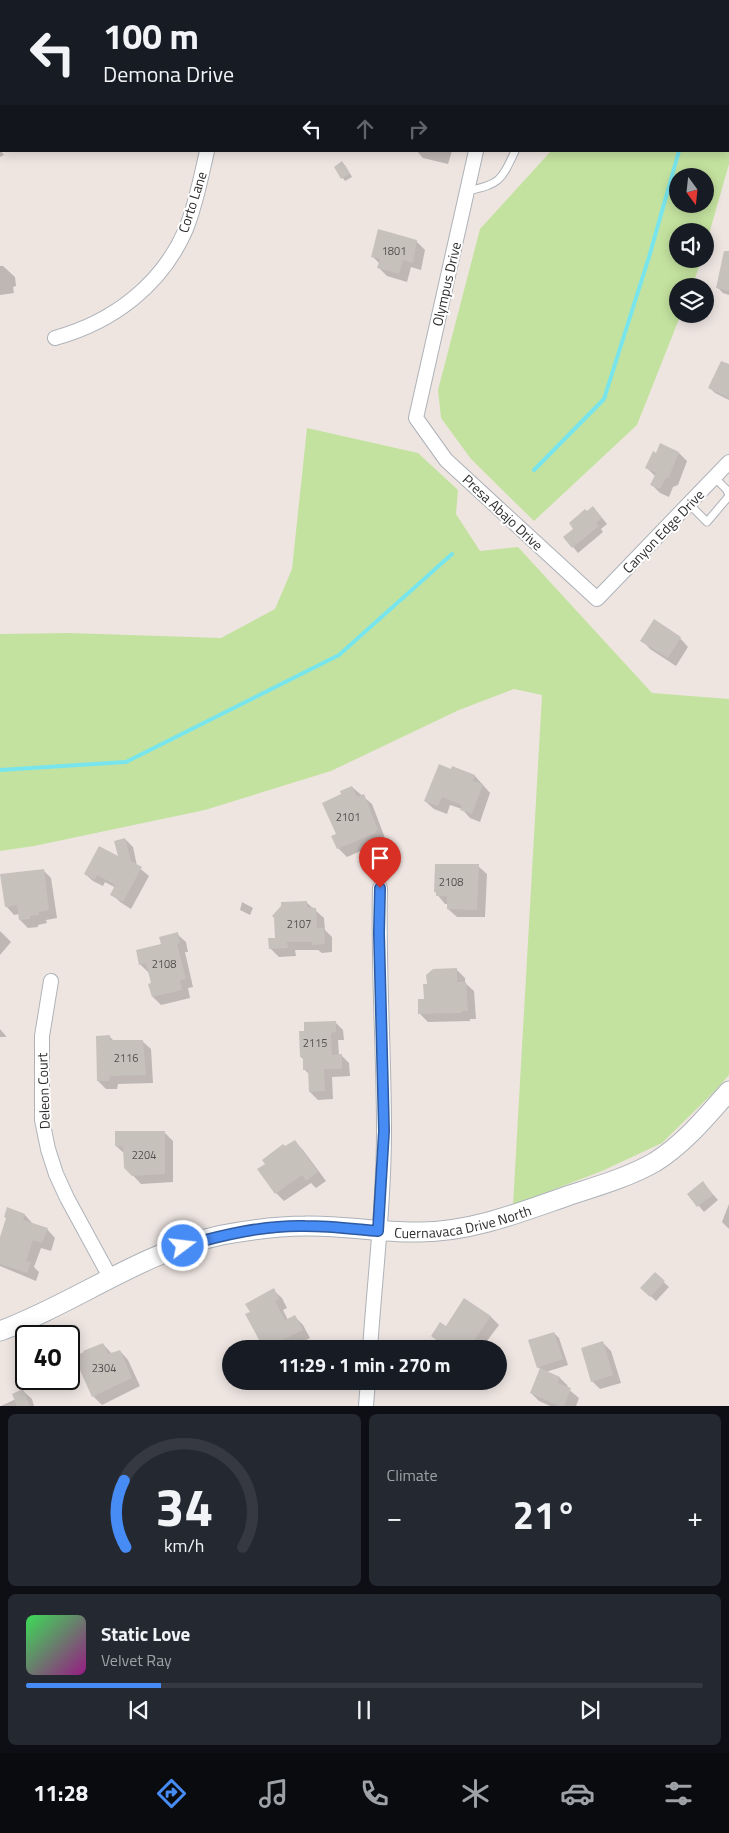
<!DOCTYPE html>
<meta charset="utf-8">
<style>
body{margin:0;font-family:"Titillium Web",sans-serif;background:#242831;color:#f1f3f6;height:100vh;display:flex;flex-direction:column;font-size:19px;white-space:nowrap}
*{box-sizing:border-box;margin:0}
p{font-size:16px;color:#9ea1a6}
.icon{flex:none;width:28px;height:28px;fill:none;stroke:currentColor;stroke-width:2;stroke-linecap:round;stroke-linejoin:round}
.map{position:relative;height:1406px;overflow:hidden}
.side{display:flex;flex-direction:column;gap:8px;padding:8px;background:#0d0f14;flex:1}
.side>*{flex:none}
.hud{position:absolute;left:0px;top:0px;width:730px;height:152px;box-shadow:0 2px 12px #0003;background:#171b24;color:#f1f3f6;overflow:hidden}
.needle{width:32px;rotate:165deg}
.buttons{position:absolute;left:669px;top:168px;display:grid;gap:10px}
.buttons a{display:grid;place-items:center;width:45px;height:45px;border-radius:50%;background:#171b24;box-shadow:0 2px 12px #0003;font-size:25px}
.speed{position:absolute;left:15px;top:1325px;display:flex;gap:10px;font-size:25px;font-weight:700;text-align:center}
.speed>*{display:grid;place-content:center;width:65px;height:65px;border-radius:50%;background:#171b24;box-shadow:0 2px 12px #0003;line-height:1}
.speed .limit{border:2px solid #111;border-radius:8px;background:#fff;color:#111}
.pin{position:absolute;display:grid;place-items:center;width:42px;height:42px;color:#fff;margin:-51px -21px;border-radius:50% 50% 50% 0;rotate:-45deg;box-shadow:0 0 5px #0007}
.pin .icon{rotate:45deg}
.me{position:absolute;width:55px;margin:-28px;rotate:75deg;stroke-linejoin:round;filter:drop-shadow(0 0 4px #0008)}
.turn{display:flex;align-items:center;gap:18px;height:105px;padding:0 20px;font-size:22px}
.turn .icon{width:65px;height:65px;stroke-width:2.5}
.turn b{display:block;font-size:35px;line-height:42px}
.lanes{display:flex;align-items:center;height:48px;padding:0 20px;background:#0003;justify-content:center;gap:25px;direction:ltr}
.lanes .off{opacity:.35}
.big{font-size:38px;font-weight:700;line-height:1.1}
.side .card{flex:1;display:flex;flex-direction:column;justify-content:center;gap:8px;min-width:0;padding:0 18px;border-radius:8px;background:#242831}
.side .dial{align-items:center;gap:0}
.dial svg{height:130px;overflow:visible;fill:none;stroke:#363941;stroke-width:7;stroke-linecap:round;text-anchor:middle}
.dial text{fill:#f1f3f6;stroke:none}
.song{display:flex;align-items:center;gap:15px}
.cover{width:60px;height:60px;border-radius:8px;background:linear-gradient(135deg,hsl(130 70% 55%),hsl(310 70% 35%))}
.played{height:5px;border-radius:2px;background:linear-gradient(90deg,#478bf5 20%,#363941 20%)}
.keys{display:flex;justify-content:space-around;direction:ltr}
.heat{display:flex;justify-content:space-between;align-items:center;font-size:28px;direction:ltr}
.side .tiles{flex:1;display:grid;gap:8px;grid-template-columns:1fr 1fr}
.card:last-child{grid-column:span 2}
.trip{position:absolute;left:222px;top:1340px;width:285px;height:50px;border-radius:25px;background:#171b24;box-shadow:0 2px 12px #0003;font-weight:700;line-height:50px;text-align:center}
.dock{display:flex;height:80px;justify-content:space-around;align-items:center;background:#090b0e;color:#9ea1a6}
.dock .icon{width:35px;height:35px}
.dock .active{color:#478bf5}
.dock b{font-size:22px;color:#f1f3f6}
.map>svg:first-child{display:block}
.green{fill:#c4e29f;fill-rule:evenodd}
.shadow{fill:#0003}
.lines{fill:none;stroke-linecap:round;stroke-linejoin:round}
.stream{stroke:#78e5ec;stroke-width:4}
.building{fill:#c7c1bc}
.lane-casing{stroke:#adb2b9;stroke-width:9}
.street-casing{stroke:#adb2b9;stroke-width:16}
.secondary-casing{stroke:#adb2b9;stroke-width:21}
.lane{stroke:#fff;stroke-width:7}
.street{stroke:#fff;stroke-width:14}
.secondary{stroke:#fff;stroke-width:19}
.route-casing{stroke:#2e5a9f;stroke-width:12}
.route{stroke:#478bf5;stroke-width:9}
.labels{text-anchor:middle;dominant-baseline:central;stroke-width:4;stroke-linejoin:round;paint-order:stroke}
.number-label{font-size:11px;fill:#545251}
.street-label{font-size:14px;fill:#2d2d2d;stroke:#fff}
</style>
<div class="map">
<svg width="729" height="1406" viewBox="0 0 729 1406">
<rect width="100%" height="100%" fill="#eee5e1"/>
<g class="green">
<path d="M633,0H729V164L705,248V231H678V259H702L692,286H678V314H681L637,425L534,521L471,459L441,418L438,390L480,229L551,151H729V1H632ZM678,176H705V204H678Z"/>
<polygon points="307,428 418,453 458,490 456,514 480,551 518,547 652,693 729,699 729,1075 715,1091 662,1143 602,1171 513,1205 542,695 514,689 459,710 331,771 205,810 34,846 0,851 0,634 69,633 221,638 275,609 292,569"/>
</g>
<g class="shadow">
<polygon points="182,0 219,0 182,1"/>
<polygon points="0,145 1,151 4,155 0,157"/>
<polygon points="417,151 452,151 448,164 423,158"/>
<polygon points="345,165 352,177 345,181 335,167"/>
<polygon points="379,231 417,242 425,250 421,270 411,267 407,282 387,276 379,268 380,264 372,256"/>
<polygon points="729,263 729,295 723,293 718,288"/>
<polygon points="0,266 3,266 15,277 16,286 13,287 14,293 0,295"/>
<polygon points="729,366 729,400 715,393 710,388"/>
<polygon points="679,453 687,461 678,485 673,487 669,497 660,493 652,485 656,477 647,468"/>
<polygon points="598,513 607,524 601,529 603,532 578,553 565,537"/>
<polygon points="680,638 688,647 676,666 650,649 642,640"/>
<polygon points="475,776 490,793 480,822 470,818 462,809 450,805 447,814 434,809 425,801"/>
<polygon points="352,787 372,804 385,838 383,839 384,841 347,857 338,848 338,835 343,795"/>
<polygon points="125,839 133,847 137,866 149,876 131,909 120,902 112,894 116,888 105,882 103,886 93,881 85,874 120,858"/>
<polygon points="478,866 487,874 485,917 457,917 448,909 448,904 445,904 435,892"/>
<polygon points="43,870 51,878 57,918 46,920 47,923 38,925 38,927 28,928 20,920 19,914 14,915 6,906"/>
<polygon points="242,902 253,908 250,915 240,910"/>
<polygon points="306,902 324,918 325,930 332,937 332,952 322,953 318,950 295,950 296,956 279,957 270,948"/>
<polygon points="0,931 11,942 0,955"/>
<polygon points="177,934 186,942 188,952 185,952 193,987 188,988 190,998 161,1005 153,997 152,984 149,973 140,964"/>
<polygon points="456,969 465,978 465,983 474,991 476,1019 470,1019 470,1021 428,1022 420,1014 425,1000"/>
<polygon points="335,1022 343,1030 344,1040 338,1040 339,1055 341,1055 349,1063 350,1076 332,1077 333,1099 318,1100 310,1092 309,1074 305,1070 304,1060 301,1057 305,1032"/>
<polygon points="0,1029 6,1036 6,1037 0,1037"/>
<polygon points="110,1037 115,1042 142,1041 151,1049 153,1083 118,1084 117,1089 106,1089 98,1081"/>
<polygon points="164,1132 173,1141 173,1182 141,1184 126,1168 125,1154 116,1146"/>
<polygon points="294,1141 303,1150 326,1181 316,1188 311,1183 284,1201 276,1193 285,1148"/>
<polygon points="703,1183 718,1200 704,1212 689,1194"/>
<polygon points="729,1204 729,1229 722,1222"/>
<polygon points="25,1215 33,1224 47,1229 55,1238 51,1251 41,1248 34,1267 39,1272 36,1281 0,1266 0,1240 7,1219"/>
<polygon points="655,1274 669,1287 656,1301 642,1288"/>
<polygon points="273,1290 282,1298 287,1308 283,1310 288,1320 295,1317 303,1325 310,1338 290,1349 262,1348 264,1347"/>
<polygon points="464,1300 491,1317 499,1325 481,1349 447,1349 432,1336 446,1328"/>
<polygon points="554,1333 559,1338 568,1365 546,1372 560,1378 568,1386 567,1388 579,1398 576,1406 550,1406 539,1401 531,1393 541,1370 538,1367"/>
<polygon points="602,1342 611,1351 621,1383 600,1389 592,1381"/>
<polygon points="103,1344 112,1354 120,1351 128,1360 140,1386 102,1405 93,1396"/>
<polygon points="23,1391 32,1399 34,1406 1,1406 16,1399"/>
</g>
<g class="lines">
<g class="stream">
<polyline points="722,1 722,0"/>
<polyline points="534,470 604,399 649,257 679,151"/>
<polyline points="0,770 126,762 339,655 452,554"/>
</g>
</g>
<g class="building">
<polygon points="342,161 350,174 341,179 334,167"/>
<polygon points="378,229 417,240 413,263 403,260 399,274 377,268 380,259 371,257"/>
<polygon points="724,251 729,251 729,291 716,288"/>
<polygon points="721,361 729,364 729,398 708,388"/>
<polygon points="660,443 679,452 669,477 665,479 660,489 650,485 656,473 645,468 653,451 656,453"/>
<polygon points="593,506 602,518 596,523 599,526 572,548 563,537 573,529 569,523 585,509 587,511"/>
<polygon points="654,619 681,637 668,658 640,641"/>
<polygon points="439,764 451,769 452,766 475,775 473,781 483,784 472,814 460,810 462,805 442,797 438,806 424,801"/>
<polygon points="352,786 357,797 364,794 378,830 375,831 376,833 337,849 331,836 336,834 322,803 341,794 340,791"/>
<polygon points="125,838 131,861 142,867 123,902 110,895 115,885 97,875 95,880 84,874 99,846 118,856 114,841"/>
<polygon points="435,864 479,864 477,910 447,909 447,896 436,896 436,892 434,892"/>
<polygon points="44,869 49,910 39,912 39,915 30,916 30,919 19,920 17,905 5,907 0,874"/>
<polygon points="307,901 307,907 316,908 317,928 324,928 325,944 312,945 312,942 287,942 288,948 269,949 268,938 275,938 274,918 272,916 281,906 281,902"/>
<polygon points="178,932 180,943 177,944 186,979 180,980 182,990 152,997 148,984 151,983 146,963 139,965 136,950 161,944 159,937"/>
<polygon points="457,968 457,982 466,982 468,1011 462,1011 462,1013 418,1014 418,999 424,999 423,984 427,984 426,975 433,969"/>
<polygon points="336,1021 336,1032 331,1033 332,1055 342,1054 342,1069 324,1069 325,1091 309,1092 308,1070 303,1070 303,1057 300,1057 299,1031 304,1031 304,1022"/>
<polygon points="110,1035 110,1040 143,1040 146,1075 110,1076 109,1081 97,1081 96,1036"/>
<polygon points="115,1131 165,1131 165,1174 132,1176 124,1168 123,1146 115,1146"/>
<polygon points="295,1140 318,1172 306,1181 302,1175 275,1194 257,1169 265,1164 262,1160 283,1144 285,1146"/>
<polygon points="703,1181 713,1195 697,1207 687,1194"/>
<polygon points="7,1207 25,1214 23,1220 48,1228 42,1243 33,1240 26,1261 31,1262 27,1273 0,1264 0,1237 6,1218 4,1217"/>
<polygon points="655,1272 665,1281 650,1297 640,1288"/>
<polygon points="274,1288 279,1299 275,1301 285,1320 295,1315 303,1330 279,1342 283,1349 264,1349 245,1314 250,1312 245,1304"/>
<polygon points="464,1298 491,1316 468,1349 449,1349 431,1336 440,1322 446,1326"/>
<polygon points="554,1332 563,1359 537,1368 528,1340"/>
<polygon points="603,1341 613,1375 591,1382 581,1348"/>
<polygon points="103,1343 108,1354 120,1350 132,1378 92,1397 75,1359 80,1356 79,1354 84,1352 83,1351"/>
<polygon points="540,1368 560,1377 558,1383 571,1388 564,1406 559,1406 530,1393"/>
<polygon points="23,1389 30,1406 17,1406 12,1394"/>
</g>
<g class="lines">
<defs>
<g id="lane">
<polyline points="601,1 601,0"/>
<polyline points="643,1 644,0"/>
<path d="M467,191C500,184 501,181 515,151"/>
<polyline points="714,477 727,490 729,496"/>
<polyline points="689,504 707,522 729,496"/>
</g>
<g id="street">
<polyline points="256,1 256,0"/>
<polyline points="513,1 513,0"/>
<polyline points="476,151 416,418 446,460 597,599 729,462"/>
<path d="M55,338C113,322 162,285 186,229C196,204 201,177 207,151"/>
<polyline points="51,981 42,1036 42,1120 48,1149 56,1174 67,1198 110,1277"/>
<path d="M370,1349C375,1276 384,1202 384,1130C384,1049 378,969 380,888"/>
<polyline points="366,1406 368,1381"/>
</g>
<g id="secondary">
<path id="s1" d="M0,1331C76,1303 141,1252 222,1235C249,1230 277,1226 305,1226C343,1225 381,1233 420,1232C472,1232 521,1212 570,1195C598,1186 629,1177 655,1162C684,1144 707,1116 729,1091"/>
</g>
</defs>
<use href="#lane" class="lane-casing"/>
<use href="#street" class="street-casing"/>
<use href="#secondary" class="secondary-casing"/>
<use href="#lane" class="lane"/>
<use href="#street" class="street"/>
<use href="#secondary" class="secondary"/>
</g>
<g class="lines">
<defs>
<path id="route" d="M183,1246C223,1235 264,1225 305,1226C329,1226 354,1229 378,1231L384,1131L379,933L380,888"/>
</defs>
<use href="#route" class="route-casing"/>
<use href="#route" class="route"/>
</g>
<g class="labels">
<g class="number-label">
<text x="394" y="251">1801</text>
<text x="348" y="817">2101</text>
<text x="451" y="882">2108</text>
<text x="299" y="924">2107</text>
<text x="164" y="964">2108</text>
<text x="315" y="1043">2115</text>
<text x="126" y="1058">2116</text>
<text x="144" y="1155">2204</text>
<text x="104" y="1368">2304</text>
</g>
<g class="street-label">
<text transform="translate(192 202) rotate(-72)">Corto Lane</text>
<text transform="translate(446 284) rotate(-77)">Olympus Drive</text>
<text transform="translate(503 512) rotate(43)">Presa Abajo Drive</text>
<text transform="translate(663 531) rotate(-46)">Canyon Edge Drive</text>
<text transform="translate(43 1091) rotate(-92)">Deleon Court</text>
<text stroke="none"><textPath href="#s1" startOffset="485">Cuernavaca Drive North</textPath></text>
</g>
</g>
</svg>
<div class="buttons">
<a><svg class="needle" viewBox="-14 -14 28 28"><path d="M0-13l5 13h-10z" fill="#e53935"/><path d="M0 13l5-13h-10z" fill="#9ea1a6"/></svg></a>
<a><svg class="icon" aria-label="sound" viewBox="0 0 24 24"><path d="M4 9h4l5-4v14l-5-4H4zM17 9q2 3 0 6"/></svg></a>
<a><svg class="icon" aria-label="layers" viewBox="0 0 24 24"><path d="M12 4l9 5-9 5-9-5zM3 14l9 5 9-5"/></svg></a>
</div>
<div class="speed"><div class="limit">40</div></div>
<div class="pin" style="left:380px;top:888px;background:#d93025"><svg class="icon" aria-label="arrive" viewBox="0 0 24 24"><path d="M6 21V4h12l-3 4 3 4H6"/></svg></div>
<svg class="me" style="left:183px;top:1246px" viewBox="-20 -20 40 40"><circle r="17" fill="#478bf5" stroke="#fff" stroke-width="3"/><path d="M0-11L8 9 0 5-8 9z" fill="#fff"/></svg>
<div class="trip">11:29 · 1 min · 270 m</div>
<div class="hud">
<div class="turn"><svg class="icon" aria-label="left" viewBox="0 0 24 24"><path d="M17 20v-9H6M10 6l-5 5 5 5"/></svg><div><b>100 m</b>Demona Drive</div></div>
<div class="lanes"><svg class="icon" aria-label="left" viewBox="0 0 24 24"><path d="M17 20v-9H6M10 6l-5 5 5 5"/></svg><svg class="icon off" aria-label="ahead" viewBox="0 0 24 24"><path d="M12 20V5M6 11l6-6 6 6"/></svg><svg class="icon off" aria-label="right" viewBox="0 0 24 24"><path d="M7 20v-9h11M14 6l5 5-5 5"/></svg></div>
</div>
</div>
<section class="side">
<div class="tiles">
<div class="card dial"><svg viewBox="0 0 100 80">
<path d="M14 69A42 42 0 1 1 86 69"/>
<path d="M14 69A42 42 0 0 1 13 28" stroke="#478bf5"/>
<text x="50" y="56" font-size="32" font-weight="700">34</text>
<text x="50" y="72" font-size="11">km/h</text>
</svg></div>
<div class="card"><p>Climate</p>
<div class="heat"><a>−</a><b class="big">21°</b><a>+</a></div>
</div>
<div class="card">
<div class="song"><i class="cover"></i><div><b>Static Love</b><p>Velvet Ray</p></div></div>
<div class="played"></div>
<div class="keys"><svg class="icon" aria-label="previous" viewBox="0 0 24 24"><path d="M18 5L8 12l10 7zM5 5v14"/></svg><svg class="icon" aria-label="pause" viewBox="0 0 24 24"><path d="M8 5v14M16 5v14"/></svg><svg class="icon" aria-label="next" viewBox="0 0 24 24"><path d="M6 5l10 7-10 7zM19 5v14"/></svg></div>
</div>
</div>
</section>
<nav class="dock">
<b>11:28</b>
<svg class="icon active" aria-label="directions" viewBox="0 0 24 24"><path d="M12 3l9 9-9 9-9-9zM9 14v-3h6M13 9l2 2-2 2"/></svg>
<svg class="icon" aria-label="music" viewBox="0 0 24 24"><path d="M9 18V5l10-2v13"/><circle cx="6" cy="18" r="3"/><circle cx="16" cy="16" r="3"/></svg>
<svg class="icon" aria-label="phone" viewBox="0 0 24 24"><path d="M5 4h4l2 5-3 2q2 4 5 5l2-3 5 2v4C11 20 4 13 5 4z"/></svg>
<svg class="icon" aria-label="climate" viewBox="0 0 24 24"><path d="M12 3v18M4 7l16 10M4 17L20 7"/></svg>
<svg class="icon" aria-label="car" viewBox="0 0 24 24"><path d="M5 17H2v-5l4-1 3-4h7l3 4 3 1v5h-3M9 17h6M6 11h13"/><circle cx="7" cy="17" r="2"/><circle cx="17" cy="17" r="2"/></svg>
<svg class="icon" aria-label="filters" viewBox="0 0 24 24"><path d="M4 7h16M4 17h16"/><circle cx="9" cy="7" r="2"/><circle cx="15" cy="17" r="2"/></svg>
</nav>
